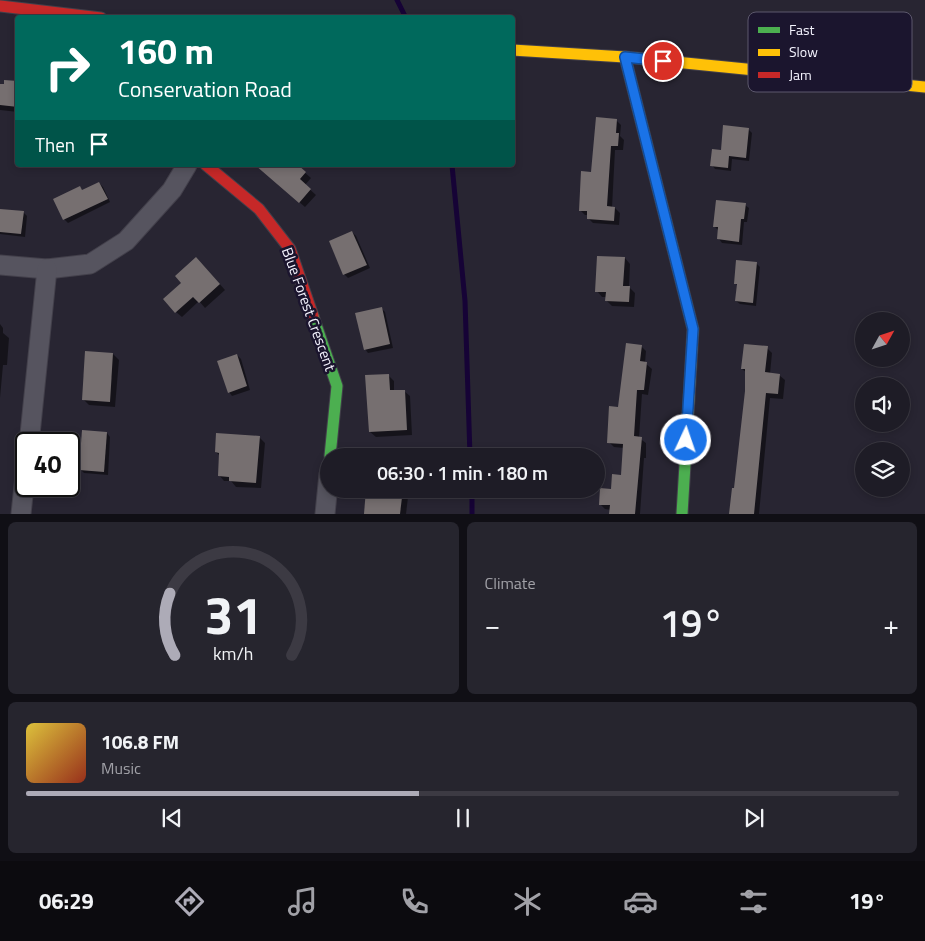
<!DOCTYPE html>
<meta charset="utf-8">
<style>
body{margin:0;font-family:"Titillium Web",sans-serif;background:#26252e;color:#f1f3f6;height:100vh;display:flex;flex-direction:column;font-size:19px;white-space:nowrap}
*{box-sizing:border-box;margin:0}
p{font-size:16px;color:#a1a1a7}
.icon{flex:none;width:28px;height:28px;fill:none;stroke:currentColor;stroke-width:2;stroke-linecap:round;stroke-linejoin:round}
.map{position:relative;height:514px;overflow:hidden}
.panel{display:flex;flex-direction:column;gap:8px;padding:8px;background:#100f15;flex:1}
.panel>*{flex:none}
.guide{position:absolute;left:15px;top:15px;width:500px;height:152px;border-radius:5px;box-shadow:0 2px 8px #0003,0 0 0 1px #3c3a43;background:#00695c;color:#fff;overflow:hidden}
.needle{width:32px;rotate:50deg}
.tools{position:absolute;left:855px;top:312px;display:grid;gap:10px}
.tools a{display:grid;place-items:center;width:55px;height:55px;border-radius:50%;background:#1e1c26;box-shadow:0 2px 8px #0003,0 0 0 1px #3c3a43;font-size:25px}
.speed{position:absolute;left:15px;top:432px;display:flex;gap:10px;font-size:25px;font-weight:700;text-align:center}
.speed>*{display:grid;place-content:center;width:65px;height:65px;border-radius:50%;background:#1e1c26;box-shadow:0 2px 8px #0003,0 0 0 1px #3c3a43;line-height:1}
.speed .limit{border:2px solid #111;border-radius:8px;background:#fff;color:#111}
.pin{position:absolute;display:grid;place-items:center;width:42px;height:42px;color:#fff;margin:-21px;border:2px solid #fff;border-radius:50%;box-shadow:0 1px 5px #0007}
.me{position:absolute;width:55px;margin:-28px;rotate:3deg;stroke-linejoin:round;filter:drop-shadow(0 0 4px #0008)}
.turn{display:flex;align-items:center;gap:18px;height:105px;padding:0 20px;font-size:22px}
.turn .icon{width:65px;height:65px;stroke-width:2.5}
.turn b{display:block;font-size:35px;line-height:42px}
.then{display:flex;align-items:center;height:48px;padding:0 20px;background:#0003;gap:10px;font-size:19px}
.big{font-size:38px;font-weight:600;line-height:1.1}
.panel .tile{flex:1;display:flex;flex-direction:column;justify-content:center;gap:8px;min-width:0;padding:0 18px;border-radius:8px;background:#26252e}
.panel .dial{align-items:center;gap:0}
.dial svg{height:130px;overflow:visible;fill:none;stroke:#3c3a43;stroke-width:7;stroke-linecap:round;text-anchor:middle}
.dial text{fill:#f1f3f6;stroke:none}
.song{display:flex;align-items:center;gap:15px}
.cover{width:60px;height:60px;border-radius:8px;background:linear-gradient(135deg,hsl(50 70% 55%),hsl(10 70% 35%))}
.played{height:5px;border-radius:2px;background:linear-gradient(90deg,#adabb7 45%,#3c3a43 45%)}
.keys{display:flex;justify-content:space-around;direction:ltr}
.heat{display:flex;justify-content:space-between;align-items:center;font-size:28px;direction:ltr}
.panel .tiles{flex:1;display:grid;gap:8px;grid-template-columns:1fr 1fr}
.tile:last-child{grid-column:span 2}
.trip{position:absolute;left:320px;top:448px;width:285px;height:50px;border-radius:25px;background:#1e1c26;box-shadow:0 2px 8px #0003,0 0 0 1px #3c3a43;font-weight:600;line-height:50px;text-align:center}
.dock{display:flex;height:80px;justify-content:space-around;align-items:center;background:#0c0b0f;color:#a1a1a7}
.dock .icon{width:35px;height:35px}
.dock .selected{color:#adabb7}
.dock b{font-size:22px;color:#f1f3f6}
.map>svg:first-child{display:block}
.shadow{fill:#0007}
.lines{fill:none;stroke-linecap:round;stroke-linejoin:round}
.stream{stroke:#160336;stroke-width:5}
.building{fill:#766f70}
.street-casing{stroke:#43404b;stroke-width:21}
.fast-casing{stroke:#43404b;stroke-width:13}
.slow-casing{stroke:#43404b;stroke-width:13}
.jam-casing{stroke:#43404b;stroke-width:13}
.street{stroke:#56545f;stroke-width:19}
.fast{stroke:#4caf50;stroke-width:11}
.slow{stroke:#ffc107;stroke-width:11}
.jam{stroke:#c62828;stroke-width:11}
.route-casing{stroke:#114b97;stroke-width:12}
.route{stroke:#1a73e8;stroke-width:9}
.labels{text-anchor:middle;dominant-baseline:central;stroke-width:5;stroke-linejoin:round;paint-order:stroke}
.street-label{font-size:15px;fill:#f4f3fe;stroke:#1b152e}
.key{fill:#1b152e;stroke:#5c586c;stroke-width:1}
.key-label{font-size:14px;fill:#f4f3fe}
</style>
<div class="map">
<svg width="925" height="514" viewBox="0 0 925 514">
<rect width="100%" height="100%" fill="#282532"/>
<g class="shadow">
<polygon points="18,82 18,112 0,110 0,85"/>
<polygon points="616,120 621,125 620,136 624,140 623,150 615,150 612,208 615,208 620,213 619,225 593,223 588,218 588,215 585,215 580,210 592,173"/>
<polygon points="748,129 752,133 749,161 732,159 731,171 715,169 712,165 722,151"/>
<polygon points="256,165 296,165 311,178 305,185 316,195 305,207"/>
<polygon points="99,183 103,187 110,202 68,223 64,219 55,200 79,187 83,191"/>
<polygon points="745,205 749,208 747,222 744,222 742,245 722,243 719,239 718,230 714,226"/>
<polygon points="0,210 23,212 27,216 25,237 0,234"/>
<polygon points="352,232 356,236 370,268 348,278 344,274"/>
<polygon points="625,258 630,264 629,287 635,293 634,307 612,306 606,300 607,297 602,297 597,291"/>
<polygon points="756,263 760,267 756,306 740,304 736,301 738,286 735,283"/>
<polygon points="202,264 225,290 205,308 199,301 182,317 176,312"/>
<polygon points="381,308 385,312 393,348 368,353 365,349"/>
<polygon points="0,324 3,328 3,333 9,338 7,365 3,365 0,398"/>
<polygon points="641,346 646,351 645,363 652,369 648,395 642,394 639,438 646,443 646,458 644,458 640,514 611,514 611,510 605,509 600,504 622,476 624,448 614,447 609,442"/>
<polygon points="767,348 772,353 770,374 779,375 785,380 783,399 770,398 759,514 731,514 735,490 746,391 747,373 742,369"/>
<polygon points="113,354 119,360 115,407 89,405 83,399"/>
<polygon points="237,355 241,359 250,390 232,396 229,392"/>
<polygon points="388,375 394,381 394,391 404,391 410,396 412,435 376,437 370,432"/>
<polygon points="107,433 110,437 108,475 84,473 81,470"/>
<polygon points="259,437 265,443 261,488 236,487 231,481 224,481 219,475 220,456 216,452"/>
<polygon points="367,489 409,489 406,514 365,513"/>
</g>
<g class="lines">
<g class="stream">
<polyline points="397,0 406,18"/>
<polyline points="452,165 465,301 470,456"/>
<polyline points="472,489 472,514"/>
</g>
</g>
<g class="building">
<polygon points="4,80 18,81 18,107 0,105 0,84 4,84"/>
<polygon points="596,117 617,119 616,133 619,133 618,146 611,146 607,206 615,207 614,221 587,219 587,211 579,211 581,171 591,172"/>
<polygon points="723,125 749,128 746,158 729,156 728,168 710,166 712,149 721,150"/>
<polygon points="255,165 298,165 306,172 300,179 311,189 299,203"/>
<polygon points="99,182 108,199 63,220 53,199 80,186 82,190"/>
<polygon points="716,200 746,203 744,219 741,219 739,242 717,239 718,227 713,227"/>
<polygon points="0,209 24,211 21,234 0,232"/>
<polygon points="352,231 367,265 343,275 329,241"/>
<polygon points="597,256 625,257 623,286 630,286 629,302 605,301 606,292 595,292"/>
<polygon points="196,257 220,284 199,303 193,297 175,313 163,299 181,283 175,276"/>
<polygon points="736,260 757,262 753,303 735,301 737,284 734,284"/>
<polygon points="382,307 390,344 364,350 355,313"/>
<polygon points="626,343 642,345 640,361 647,362 644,390 637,390 634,436 642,437 635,514 609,514 610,505 599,505 600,488 611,489 612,474 621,475 623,444 607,443 609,406 618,407"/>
<polygon points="744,344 768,346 765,372 780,374 778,394 766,393 754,514 729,514 732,488 734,488 745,391 745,369 741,369"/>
<polygon points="85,351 113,353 110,402 82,400"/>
<polygon points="237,354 247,386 228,393 217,361"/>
<polygon points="389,374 390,390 405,390 407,430 369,432 365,375"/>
<polygon points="82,430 107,432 104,472 79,470"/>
<polygon points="216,433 260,436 256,483 229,481 229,477 218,476 219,453 215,452"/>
<polygon points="366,489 403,489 400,514 364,514"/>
</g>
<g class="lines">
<defs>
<g id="street">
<polyline points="0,265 47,269 90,264 126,241 172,190 187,165"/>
<polyline points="29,444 47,269"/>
<polyline points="21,514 26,467"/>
<polyline points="325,514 329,474"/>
</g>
<g id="fast">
<polyline points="313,316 337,386 330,456"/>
<polyline points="682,514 686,448"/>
</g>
<g id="slow">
<polyline points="512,50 625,57 925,87"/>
<polyline points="625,57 693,329 686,448"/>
</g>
<g id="jam">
<polyline points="0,6 101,18"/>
<polyline points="206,165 259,209 290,249 313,316"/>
</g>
</defs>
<use href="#street" class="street-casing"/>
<use href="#fast" class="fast-casing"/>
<use href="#slow" class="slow-casing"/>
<use href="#jam" class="jam-casing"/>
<use href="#street" class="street"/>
<use href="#fast" class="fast"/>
<use href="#slow" class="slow"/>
<use href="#jam" class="jam"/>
</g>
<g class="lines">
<defs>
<polyline id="route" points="663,61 625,57 693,329 686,440"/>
</defs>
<use href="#route" class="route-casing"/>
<use href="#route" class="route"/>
</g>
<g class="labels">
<g class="street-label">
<text transform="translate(309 309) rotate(70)">Blue Forest Crescent</text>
</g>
</g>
<rect x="748" y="12" width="164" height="80" rx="8" class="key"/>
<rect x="758" y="27" width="22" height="6" fill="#4caf50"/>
<rect x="758" y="49" width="22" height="7" fill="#ffc107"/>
<rect x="758" y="72" width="22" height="6" fill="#c62828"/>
<g class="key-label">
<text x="789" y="35">Fast</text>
<text x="789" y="57">Slow</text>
<text x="789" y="80">Jam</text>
</g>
</svg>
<div class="tools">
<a><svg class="needle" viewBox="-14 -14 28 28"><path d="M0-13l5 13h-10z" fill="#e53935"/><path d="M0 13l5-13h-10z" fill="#a1a1a7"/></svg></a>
<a><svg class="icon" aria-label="sound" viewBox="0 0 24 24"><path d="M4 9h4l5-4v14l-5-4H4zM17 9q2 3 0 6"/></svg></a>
<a><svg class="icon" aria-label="layers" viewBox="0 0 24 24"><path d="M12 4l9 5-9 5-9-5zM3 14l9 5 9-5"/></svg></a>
</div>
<div class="speed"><div class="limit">40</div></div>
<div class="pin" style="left:663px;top:61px;background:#d93025"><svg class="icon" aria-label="arrive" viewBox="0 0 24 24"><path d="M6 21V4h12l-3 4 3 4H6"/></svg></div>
<svg class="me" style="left:686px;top:440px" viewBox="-20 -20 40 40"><circle r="17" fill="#1a73e8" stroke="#fff" stroke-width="3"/><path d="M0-11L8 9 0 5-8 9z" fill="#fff"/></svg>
<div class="trip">06:30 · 1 min · 180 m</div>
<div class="guide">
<div class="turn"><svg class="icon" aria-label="right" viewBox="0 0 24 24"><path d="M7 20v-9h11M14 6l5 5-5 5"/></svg><div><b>160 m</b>Conservation Road</div></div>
<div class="then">Then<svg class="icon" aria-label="arrive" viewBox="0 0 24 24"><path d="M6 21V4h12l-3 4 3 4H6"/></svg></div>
</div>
</div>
<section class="panel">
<div class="tiles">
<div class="tile dial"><svg viewBox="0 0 100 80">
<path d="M14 69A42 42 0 1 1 86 69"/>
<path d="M14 69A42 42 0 0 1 11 31" stroke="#adabb7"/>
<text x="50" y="56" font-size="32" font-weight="700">31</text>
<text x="50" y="72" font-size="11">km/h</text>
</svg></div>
<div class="tile"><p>Climate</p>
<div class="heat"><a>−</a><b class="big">19°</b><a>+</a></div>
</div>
<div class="tile">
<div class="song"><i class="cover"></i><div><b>106.8 FM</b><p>Music</p></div></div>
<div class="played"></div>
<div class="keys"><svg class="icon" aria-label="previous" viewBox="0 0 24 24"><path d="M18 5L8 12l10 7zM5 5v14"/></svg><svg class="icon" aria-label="pause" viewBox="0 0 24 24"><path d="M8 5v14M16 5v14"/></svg><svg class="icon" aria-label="next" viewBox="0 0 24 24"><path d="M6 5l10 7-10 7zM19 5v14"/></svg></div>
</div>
</div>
</section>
<nav class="dock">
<b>06:29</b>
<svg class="icon selected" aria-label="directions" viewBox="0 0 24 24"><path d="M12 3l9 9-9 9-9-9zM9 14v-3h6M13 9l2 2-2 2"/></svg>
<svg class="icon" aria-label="music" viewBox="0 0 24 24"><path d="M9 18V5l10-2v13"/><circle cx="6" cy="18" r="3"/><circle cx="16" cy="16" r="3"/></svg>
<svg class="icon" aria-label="phone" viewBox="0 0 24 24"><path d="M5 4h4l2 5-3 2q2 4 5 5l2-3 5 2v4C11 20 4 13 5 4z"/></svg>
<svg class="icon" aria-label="climate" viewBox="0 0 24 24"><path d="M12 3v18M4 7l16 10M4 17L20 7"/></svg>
<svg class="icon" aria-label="car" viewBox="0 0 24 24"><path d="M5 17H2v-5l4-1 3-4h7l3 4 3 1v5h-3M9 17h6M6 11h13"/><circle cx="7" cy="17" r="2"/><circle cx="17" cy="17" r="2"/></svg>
<svg class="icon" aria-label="filters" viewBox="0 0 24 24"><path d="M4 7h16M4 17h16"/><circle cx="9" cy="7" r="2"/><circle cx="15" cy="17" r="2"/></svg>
<b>19°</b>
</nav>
